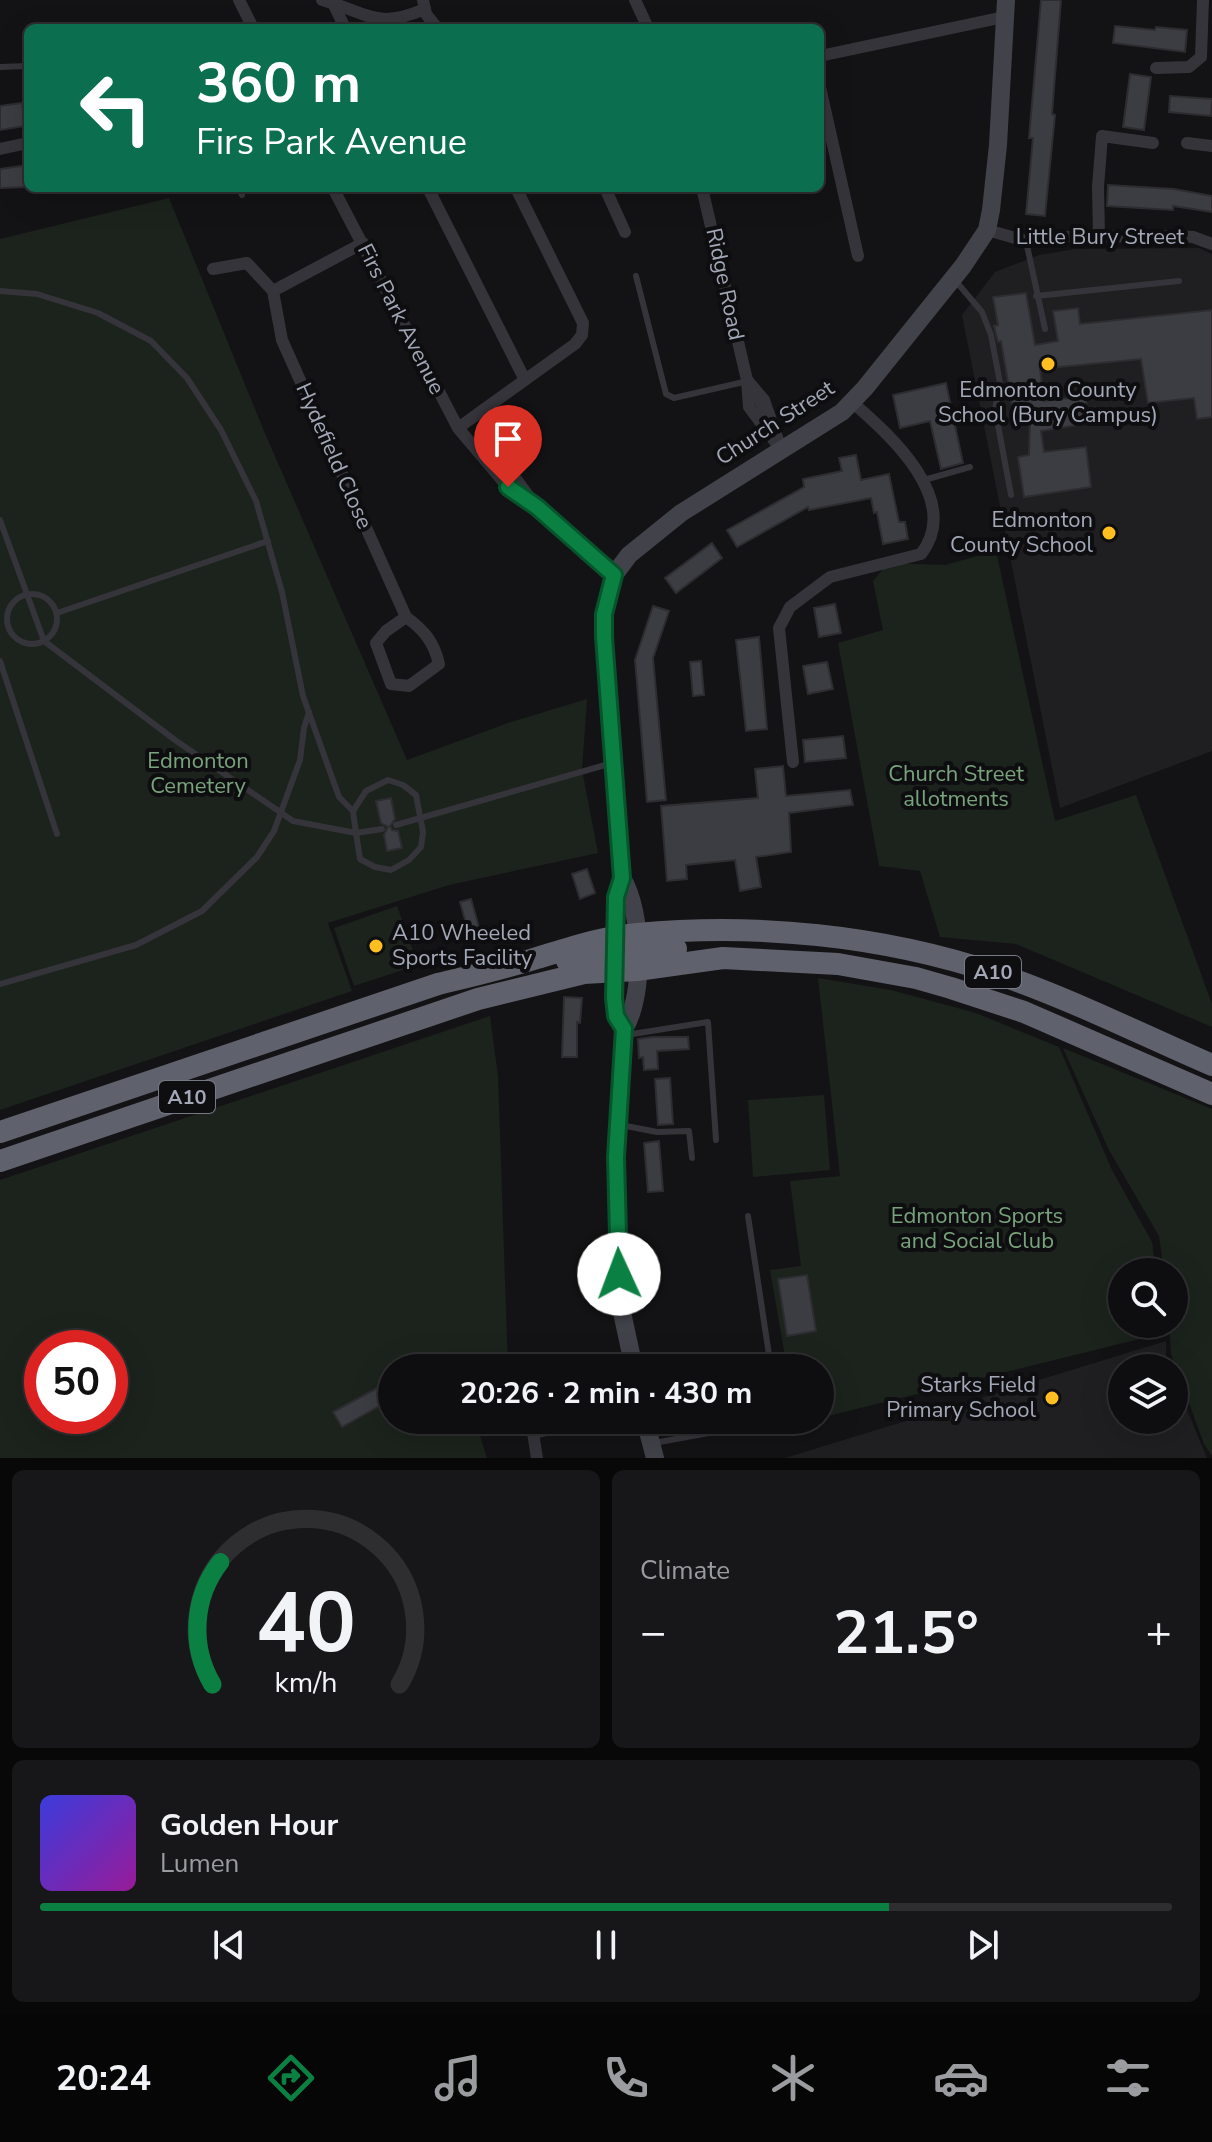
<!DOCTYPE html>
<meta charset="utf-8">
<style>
body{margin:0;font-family:"Nunito Sans",sans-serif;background:#171719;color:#f1f3f6;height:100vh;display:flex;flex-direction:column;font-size:30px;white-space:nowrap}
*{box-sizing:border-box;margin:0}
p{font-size:26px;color:#9b9c9f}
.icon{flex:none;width:44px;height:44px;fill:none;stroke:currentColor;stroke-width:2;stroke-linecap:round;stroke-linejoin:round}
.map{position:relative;height:1458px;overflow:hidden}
.side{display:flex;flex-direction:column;gap:12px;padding:12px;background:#080809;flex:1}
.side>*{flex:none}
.top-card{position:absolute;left:24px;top:24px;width:800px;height:168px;border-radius:12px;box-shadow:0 8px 32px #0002,0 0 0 2px #2e2e30;background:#0b6e4f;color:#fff;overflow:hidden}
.tools{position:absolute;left:1108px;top:1258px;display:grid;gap:16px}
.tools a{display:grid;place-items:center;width:80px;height:80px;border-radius:50%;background:#0e0e10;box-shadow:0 8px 32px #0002,0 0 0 2px #2e2e30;font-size:40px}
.speed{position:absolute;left:24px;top:1330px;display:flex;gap:16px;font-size:40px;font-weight:700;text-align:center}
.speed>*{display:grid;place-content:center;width:104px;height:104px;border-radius:50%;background:#0e0e10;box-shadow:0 8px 32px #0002,0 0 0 2px #2e2e30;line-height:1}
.speed .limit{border:12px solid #d22;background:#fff;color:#111}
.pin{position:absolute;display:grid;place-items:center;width:68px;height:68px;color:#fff;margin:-82px -34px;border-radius:50% 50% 50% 0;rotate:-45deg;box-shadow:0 0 8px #0007}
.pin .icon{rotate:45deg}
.me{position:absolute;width:88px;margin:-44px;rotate:358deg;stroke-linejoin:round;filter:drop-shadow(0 0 6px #0008)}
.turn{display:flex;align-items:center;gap:28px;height:168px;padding:0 40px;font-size:36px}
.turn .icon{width:104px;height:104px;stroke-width:2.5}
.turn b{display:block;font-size:56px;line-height:68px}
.big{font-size:60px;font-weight:700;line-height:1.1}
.side .card{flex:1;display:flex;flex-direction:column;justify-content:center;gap:12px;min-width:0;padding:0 28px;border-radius:12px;background:#171719}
.side .dial{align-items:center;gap:0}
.dial svg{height:208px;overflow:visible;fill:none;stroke:#2e2e30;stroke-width:7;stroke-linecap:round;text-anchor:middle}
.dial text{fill:#f1f3f6;stroke:none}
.song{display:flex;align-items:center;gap:24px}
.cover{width:96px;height:96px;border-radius:12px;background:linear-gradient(135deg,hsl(240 70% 55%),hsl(300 70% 35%))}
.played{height:8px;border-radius:4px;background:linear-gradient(90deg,#0b8043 75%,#2e2e30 75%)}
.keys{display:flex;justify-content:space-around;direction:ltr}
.heat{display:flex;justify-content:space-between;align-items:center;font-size:44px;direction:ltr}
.side .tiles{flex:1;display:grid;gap:12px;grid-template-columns:1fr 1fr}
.card:last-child{grid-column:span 2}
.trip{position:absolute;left:378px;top:1354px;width:456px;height:80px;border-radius:40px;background:#0e0e10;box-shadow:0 8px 32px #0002,0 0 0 2px #2e2e30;font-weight:700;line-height:80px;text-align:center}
.menu{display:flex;height:128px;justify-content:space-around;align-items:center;background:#060606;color:#9b9c9f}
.menu .icon{width:56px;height:56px}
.menu .active{color:#0b8043}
.menu b{font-size:36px;color:#f1f3f6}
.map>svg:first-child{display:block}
.built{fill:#1f1f22}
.green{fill:#1b231c;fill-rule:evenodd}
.building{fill:#3c3d43;stroke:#2d2d31;stroke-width:2}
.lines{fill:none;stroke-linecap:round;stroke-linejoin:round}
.lane{stroke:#34343a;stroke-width:6}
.street{stroke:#34343a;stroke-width:12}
.secondary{stroke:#42434a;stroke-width:18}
.highway{stroke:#5f626c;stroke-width:22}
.route-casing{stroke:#07532c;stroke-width:20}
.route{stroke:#0b8043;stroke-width:14}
.poi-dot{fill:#ffbf21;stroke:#0e0e10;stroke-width:3}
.labels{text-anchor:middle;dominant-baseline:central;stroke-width:8;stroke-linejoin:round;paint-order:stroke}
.shield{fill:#0e0e10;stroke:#767a85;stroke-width:2}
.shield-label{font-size:20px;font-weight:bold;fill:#a3a8b7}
.street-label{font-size:22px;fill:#a3a8b7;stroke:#0e0e10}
.poi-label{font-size:22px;fill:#a3a8b7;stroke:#0e0e10;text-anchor:end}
.park-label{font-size:22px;fill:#79a37d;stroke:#0e0e10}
</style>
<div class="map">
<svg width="1212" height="1458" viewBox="0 0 1212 1458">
<rect width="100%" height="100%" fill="#131315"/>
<g class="built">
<polygon points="1199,248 1212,254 1212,751 1060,808 962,315 995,272 1039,255 1075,249"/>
<polygon points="1166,1341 1166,1358 1170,1368 1122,1368 1122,1420 1174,1420 1174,1378 1207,1458 785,1458"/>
</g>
<g class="green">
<polygon points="169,198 264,431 407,760 511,722 587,699 582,770 598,853 449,885 328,923 352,991 0,1110 0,239"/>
<polygon points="996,551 1055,821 1136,795 1212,1004 1212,1027 1016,944 940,937 920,871 879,866 838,643 883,630 873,581 888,563 945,565"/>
<polygon points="397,906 418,965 354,986 334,928"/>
<polygon points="818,978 891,990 976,1013 1059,1047 1112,1170 1152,1242 1156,1272 1122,1272 1122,1324 1163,1324 1164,1333 820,1418 820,1368 787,1368 770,1270 801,1266 790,1181 840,1176"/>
<path d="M490,1016L498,1076L508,1368H392V1420H475L487,1458H0V1180ZM42,1348H110V1416H42Z"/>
<polygon points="1063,1048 1212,1109 1212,1456 1204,1444 1171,1354 1169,1324 1174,1324 1174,1272 1164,1272 1159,1236 1109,1150"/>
<polygon points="824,1095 830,1170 753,1177 748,1100"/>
</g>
<g class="building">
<polygon points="1041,0 1061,0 1052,114 1055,115 1045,216 1026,214 1033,138 1029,138"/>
<polygon points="1115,26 1155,30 1156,27 1187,30 1185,52 1113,43"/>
<polygon points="1130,74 1151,77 1144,130 1123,127"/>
<polygon points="1170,96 1212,99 1211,116 1169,112"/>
<polygon points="22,103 25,126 0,130 0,106"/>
<polygon points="28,165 28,187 0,188 0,169"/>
<polygon points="1108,185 1174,189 1212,196 1212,212 1173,206 1173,210 1107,206"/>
<polygon points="1026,293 1035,345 1058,341 1053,311 1078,308 1080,324 1212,310 1212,417 1197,419 1194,398 1148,403 1141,359 1040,369 1044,401 1085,396 1090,423 1041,431 1044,452 1086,447 1091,487 1024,497 1018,457 1029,455 1030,421 1015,423 1001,341 998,342 994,326 998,325 993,297"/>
<polygon points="946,383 963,463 941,469 930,421 900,428 893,395"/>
<polygon points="856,455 861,480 889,474 899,522 905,522 908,539 883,544 877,512 874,513 871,498 809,510 808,507 737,547 727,530 804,487 803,479 842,471 839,458"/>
<polygon points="712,543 722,558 676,593 665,578"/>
<polygon points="835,604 841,633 819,637 814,608"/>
<polygon points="653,606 669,611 653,658 666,800 647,802 635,660"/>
<polygon points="759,637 767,729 746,731 736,640"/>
<polygon points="701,661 704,695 693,696 690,662"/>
<polygon points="827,662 833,689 808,694 803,666"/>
<polygon points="843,736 846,758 805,762 803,740"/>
<polygon points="783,766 786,796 850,790 853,805 789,813 791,852 756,857 761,887 740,891 735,860 686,865 687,879 667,881 661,806 758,798 755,769"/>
<polygon points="391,798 395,819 390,826 392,830 398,831 402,848 387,851 384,835 388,827 381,823 376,801"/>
<polygon points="587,869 595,893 580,899 572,874"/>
<polygon points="471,899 480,931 469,934 460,902"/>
<polygon points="564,997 582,998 580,1023 577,1022 577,1057 562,1057"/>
<polygon points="653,1037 688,1037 689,1049 657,1051 658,1069 644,1070 643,1057 639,1058 638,1039"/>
<polygon points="670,1078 673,1124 658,1125 655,1079"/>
<polygon points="659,1141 663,1191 648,1192 644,1143"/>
<polygon points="807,1275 816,1331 787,1336 778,1279"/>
<polygon points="392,1380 392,1399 342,1427 333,1412"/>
</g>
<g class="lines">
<g class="lane">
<polyline points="0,67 28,66"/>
<polyline points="238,188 242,195"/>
<polyline points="1026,241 1045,329"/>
<polyline points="636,276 666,394 674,398 748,381"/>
<polyline points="954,279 982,312 991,335 1000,383 995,409 1011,495"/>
<polyline points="0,291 37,294 98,313 151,341 187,378 221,430 256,501 282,592 303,696 339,797 353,811"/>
<polyline points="1036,296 1179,281"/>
<polyline points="752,392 765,418"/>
<polyline points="924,480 970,467"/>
<polyline points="0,520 44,641 175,740 293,821 356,833 360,859 375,867 391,870 409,860 421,847 423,832 416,795 403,785 388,780 366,791 353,811 356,833 382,829"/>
<circle cx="32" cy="619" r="25"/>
<polyline points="57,613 268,541"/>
<polyline points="0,661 57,834"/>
<polyline points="396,825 612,763"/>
<polyline points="0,984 136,945 202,911 257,857 274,831 300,760 304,728 309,712"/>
<polyline points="626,1035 708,1022 716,1140"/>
<polyline points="621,1125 657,1132 689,1131 692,1158"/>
<polyline points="748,1216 771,1368"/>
<polyline points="654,1443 714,1432 746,1420"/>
</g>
<g class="street">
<polyline points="239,0 253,28"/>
<path d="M322,0C369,13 375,30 425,9"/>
<polyline points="423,0 426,14 437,28"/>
<polyline points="635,0 648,28"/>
<polyline points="333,3 345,28"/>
<polyline points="820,56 1004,17"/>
<polyline points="1156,68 1189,67 1201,57 1203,0"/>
<polyline points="820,87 858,256"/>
<polyline points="1187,143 1212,146"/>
<polyline points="0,149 28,143"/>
<polyline points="333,188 458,428 508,487 537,507 614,575"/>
<polyline points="428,188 525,380"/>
<polyline points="605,188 625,232"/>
<polyline points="702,188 747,380 749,407 782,451"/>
<polyline points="987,230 1026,241 1055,237 1178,236 1193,237 1212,244"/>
<polyline points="1099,236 1098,187 1102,136 1153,143"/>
<path d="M213,269L247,263L273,291L282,340L406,617C424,630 434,642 439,664L409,686L391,684L376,643L386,631L406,617"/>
<polyline points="273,291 363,243"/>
<polyline points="747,380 764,400 778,440"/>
<polyline points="458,428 575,344 582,335 583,323 516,188"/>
<polyline points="495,463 516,479 530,498"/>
<path d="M793,762L779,628L790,607L830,577L921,554C963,500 890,435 852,402"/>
<polyline points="531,1420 537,1458"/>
<polyline points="533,1433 593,1420"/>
</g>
<g class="secondary">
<polyline points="622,878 616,897 615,1008 616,1016 624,1029"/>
<path d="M634,1368L620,1303L616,1157L624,1029C645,996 643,912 622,878L604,637V614L614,575L629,555L681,513L842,412L865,388L963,266L987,230L991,210L998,145L1006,0"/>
<polyline points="645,1420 655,1458"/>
</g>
<g class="highway">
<path d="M617,937C636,952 652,951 676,949"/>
<polyline points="567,961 616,956 637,969"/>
<path d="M0,1132L438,984C471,976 505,968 537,958C570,948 602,937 637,934C756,923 881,935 995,973C1069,998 1140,1034 1212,1065"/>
<polyline points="0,1161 478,999 584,973 637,970 723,958 838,964 916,978 951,988 1024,1012 1212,1094"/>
</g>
</g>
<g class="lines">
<defs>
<polyline id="route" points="508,487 537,507 614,575 604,614 604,637 622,878 616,897 614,998 616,1016 624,1029 616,1157 619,1274"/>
</defs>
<use href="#route" class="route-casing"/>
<use href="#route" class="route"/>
</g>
<g class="poi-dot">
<circle cx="1048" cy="364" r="8"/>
<circle cx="1109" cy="533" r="8"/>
<circle cx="376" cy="946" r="8"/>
<circle cx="1052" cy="1398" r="8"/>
</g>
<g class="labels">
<g class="shield">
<rect x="965" y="956" width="56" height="32" rx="6"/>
<rect x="159" y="1081" width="56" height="32" rx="6"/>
</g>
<g class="shield-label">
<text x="993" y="972">A10</text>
<text x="187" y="1097">A10</text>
</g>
<g class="street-label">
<text x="1100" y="237">Little Bury Street</text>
<text transform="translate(725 284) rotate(78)">Ridge Road</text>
<text transform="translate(401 319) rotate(63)">Firs Park Avenue</text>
<text transform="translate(775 423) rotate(-33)">Church Street</text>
<text transform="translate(334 456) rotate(66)">Hydefield Close</text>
</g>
<g class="poi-label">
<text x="1048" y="390" text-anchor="middle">Edmonton County<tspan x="1048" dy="25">School (Bury Campus)</tspan></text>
<text x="1093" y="520">Edmonton<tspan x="1093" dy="25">County School</tspan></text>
<text x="392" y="933" text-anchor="start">A10 Wheeled<tspan x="392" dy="25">Sports Facility</tspan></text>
<text x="1036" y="1385">Starks Field<tspan x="1036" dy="25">Primary School</tspan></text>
</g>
<g class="park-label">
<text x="198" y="761">Edmonton<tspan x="198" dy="25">Cemetery</tspan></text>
<text x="956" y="774">Church Street<tspan x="956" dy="25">allotments</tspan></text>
<text x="977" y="1216">Edmonton Sports<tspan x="977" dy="25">and Social Club</tspan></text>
</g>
</g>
</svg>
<div class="tools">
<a><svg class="icon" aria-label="search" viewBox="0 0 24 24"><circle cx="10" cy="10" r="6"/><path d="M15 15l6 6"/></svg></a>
<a><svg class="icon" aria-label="layers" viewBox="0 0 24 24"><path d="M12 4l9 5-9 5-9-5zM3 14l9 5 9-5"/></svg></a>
</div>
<div class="speed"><div class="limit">50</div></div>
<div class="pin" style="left:508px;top:487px;background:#d93025"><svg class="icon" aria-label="arrive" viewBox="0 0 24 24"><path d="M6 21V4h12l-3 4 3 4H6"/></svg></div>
<svg class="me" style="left:619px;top:1274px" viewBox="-20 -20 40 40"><circle r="19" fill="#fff"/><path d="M0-13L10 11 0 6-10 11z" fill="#0b8043"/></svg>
<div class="trip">20:26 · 2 min · 430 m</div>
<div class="top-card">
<div class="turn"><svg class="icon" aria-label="left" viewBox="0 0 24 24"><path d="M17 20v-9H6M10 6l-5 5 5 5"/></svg><div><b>360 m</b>Firs Park Avenue</div></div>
</div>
</div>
<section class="side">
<div class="tiles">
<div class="card dial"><svg viewBox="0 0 100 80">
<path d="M14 69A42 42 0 1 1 86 69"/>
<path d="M14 69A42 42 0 0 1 17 22" stroke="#0b8043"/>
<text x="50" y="56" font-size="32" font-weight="700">40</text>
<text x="50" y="72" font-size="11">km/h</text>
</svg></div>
<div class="card"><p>Climate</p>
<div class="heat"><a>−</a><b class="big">21.5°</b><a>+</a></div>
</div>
<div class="card">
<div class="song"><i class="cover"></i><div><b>Golden Hour</b><p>Lumen</p></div></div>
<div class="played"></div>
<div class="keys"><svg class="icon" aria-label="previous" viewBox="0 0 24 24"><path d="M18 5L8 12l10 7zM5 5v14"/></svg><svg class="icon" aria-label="pause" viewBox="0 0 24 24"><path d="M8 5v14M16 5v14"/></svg><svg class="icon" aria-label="next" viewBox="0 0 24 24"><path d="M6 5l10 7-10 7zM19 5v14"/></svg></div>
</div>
</div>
</section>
<nav class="menu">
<b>20:24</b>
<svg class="icon active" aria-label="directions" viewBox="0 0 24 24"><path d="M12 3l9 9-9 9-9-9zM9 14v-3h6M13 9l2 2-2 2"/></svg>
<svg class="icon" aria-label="music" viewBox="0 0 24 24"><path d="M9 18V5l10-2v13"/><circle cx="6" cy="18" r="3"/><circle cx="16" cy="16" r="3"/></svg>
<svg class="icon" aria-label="phone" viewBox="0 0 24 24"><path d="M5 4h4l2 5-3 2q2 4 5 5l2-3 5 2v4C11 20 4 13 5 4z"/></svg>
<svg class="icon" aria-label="climate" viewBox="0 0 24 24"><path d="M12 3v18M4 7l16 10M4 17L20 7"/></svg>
<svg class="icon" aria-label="car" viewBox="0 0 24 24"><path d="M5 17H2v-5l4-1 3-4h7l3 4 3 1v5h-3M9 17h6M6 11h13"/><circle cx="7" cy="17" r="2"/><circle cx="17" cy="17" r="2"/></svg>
<svg class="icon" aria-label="filters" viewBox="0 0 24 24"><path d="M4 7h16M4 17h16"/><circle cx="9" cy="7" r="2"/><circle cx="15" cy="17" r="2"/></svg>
</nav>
